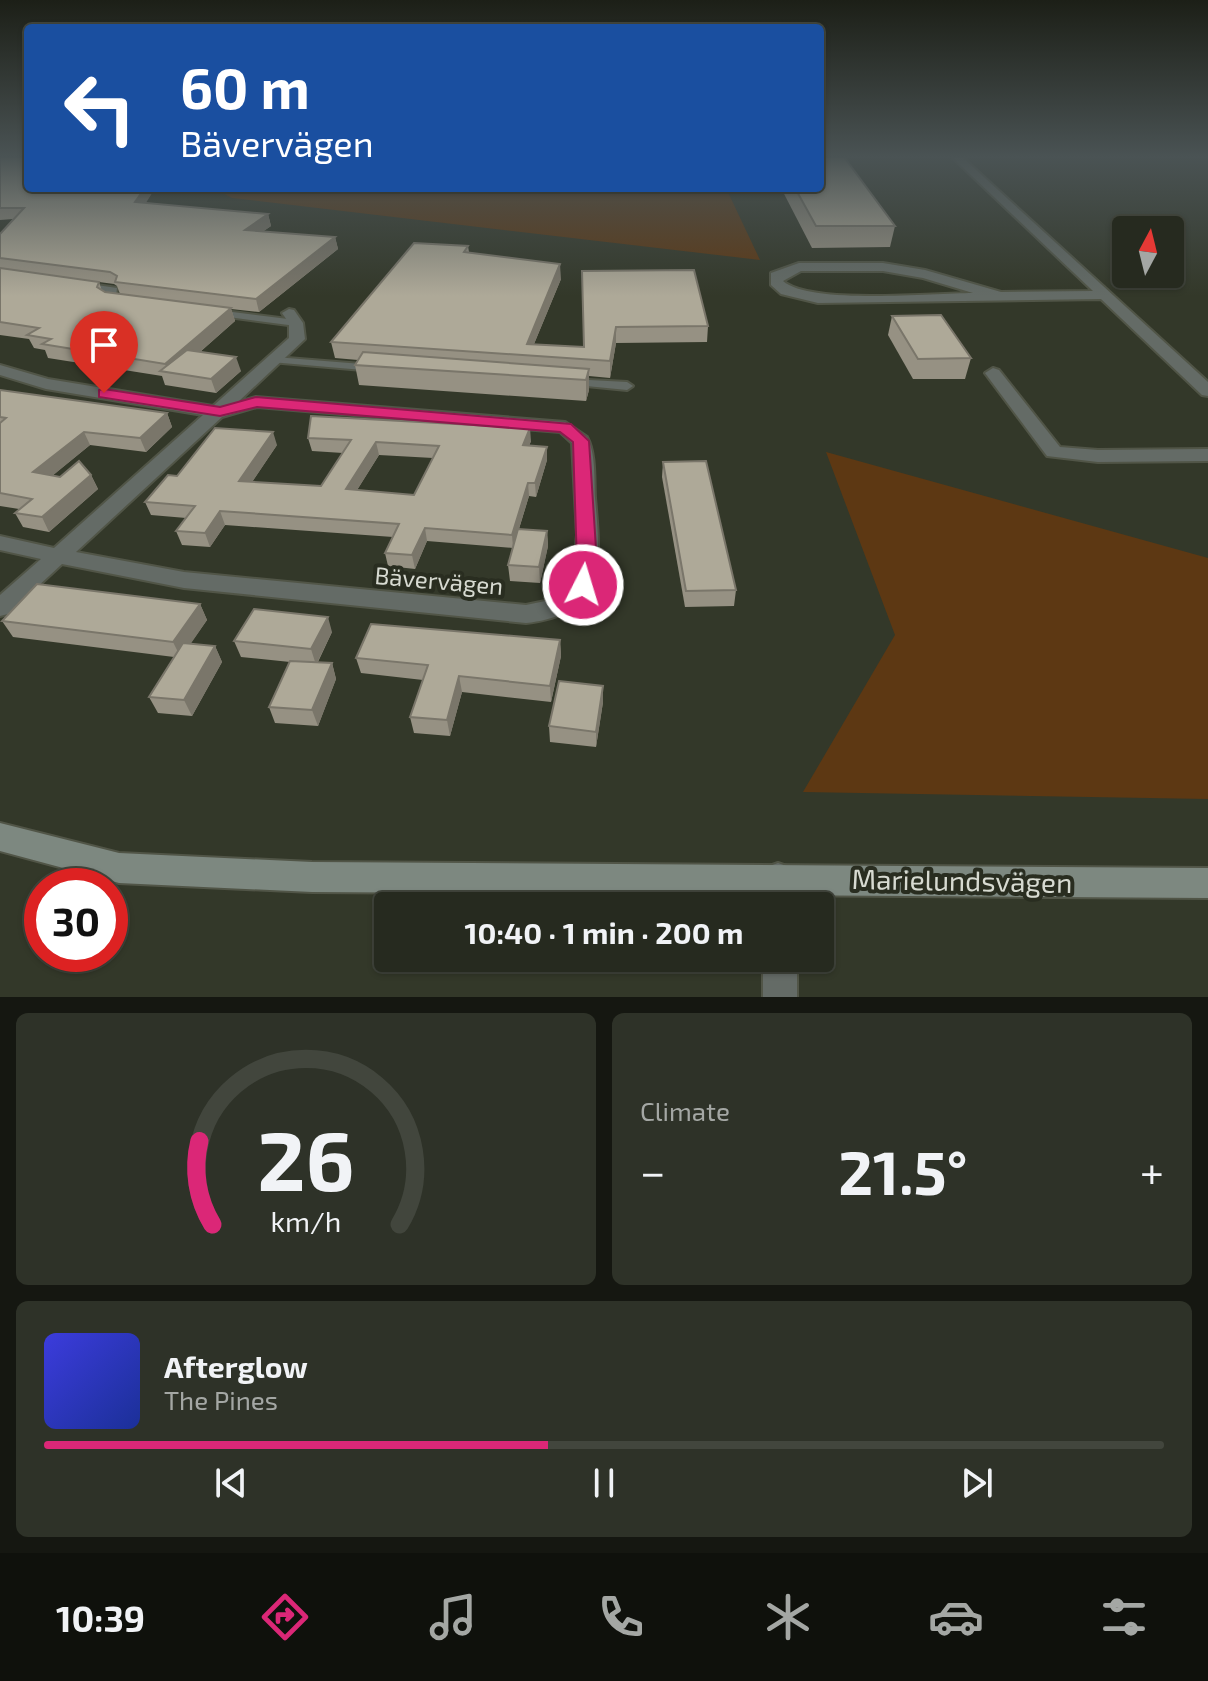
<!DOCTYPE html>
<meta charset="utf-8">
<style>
body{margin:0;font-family:"Exo 2",sans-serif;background:#2e3228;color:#f1f3f6;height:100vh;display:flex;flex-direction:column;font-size:30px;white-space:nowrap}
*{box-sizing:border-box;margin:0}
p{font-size:26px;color:#a4a7a4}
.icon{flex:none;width:44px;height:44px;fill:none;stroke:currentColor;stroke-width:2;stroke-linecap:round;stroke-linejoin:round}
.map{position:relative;height:997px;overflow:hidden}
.sheet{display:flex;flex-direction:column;gap:16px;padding:16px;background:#151711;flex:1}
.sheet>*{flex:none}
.banner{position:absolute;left:24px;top:24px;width:800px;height:168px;border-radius:8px;box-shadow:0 2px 6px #0004,0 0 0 2px #42463d;background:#1a4fa0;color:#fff;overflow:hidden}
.needle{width:52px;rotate:7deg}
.fabs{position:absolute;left:1112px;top:216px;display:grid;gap:16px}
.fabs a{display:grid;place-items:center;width:72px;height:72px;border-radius:8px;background:#262a1f;box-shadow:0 2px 6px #0004,0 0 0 2px #42463d;font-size:40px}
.speed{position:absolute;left:24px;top:868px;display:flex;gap:16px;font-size:40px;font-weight:700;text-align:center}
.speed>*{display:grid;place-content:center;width:104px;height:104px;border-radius:50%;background:#262a1f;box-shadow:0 2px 6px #0004,0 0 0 2px #42463d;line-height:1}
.speed .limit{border:12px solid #d22;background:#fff;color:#111}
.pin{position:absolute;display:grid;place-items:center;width:68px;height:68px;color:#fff;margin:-82px -34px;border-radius:50% 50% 50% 0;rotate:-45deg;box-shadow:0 0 8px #0007}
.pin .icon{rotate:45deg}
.me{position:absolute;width:88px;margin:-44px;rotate:5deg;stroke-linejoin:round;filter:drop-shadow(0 0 6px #0008)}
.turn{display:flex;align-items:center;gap:28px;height:168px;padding:0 24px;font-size:36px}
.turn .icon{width:104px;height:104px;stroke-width:2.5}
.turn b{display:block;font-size:56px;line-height:68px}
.big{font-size:60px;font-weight:700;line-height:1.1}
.sheet .tile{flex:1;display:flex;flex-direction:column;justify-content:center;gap:12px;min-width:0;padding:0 28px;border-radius:12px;background:#2e3228}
.sheet .dial{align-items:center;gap:0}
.dial svg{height:208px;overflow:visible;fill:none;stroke:#42463d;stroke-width:7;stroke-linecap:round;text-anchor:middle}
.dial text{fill:#f1f3f6;stroke:none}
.song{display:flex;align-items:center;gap:24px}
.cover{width:96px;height:96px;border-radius:12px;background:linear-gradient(135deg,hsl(240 70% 55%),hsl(230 70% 35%))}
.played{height:8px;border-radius:4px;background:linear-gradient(90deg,#db2777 45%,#42463d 45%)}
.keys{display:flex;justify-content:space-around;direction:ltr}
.heat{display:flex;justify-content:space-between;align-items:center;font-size:44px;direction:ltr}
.sheet .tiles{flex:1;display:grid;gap:16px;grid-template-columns:1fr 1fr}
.tile:last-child{grid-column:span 2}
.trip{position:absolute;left:374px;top:892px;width:460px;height:80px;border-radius:8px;background:#262a1f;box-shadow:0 2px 6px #0004,0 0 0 2px #42463d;font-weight:700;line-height:80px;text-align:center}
.dock{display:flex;height:128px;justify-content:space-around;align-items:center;background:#0f110c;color:#a4a7a4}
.dock .icon{width:56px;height:56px}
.dock .active{color:#db2777}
.dock b{font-size:36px;color:#f1f3f6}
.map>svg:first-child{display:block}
.green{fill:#5d3813}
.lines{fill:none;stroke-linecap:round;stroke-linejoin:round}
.lane-casing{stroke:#515547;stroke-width:4}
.street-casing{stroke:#515547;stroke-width:4}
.secondary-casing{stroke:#515547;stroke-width:4}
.lane{fill:#646b66;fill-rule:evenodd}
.street{fill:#646b66;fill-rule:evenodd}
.secondary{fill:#7d8880;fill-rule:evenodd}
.wall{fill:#969183;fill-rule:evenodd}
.shaded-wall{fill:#7a766a}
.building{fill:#aea998;stroke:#7a766a;stroke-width:2;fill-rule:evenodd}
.route{fill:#db2777;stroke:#8e194d;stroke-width:2}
.labels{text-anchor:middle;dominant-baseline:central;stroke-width:8;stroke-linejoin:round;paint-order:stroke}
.street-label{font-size:24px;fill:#d7dad1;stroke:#292d20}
.near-street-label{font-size:28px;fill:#d7dad1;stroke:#292d20}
</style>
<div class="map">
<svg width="1208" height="997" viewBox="0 0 1208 997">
<rect width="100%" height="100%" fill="#333829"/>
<g class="green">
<polygon points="213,188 726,188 760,260 232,198"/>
<polygon points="826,452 1208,558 1208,799 803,792 895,635"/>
</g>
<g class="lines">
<defs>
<g id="lane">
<polygon points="83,283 117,288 116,297 126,300 121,303 106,301 105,299 108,292 80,288 80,284"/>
<polygon points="217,310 296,320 301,323 296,326 213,315 212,313"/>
<polygon points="275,357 374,365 380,368 374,371 271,362 269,360"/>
<polygon points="570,379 627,382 633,386 627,390 566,384 566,380"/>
</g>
<g id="street">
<path d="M952,157H962L1208,382V396L1202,395L1101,299L818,303L781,294L771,285V273L799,263H883L925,270L1001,292L1093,291ZM801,271H883L923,278L973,293C933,293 810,305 783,281Z"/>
<path d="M289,309L294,310L303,323L305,339L238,402L256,397L565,422L587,437C596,453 594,480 595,498C601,563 606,614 526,623L184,588L62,564L8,614L0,616V595L41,559L0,550V536L54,548L203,415L46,389L0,375V365L48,379L213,406L289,338V323L282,313ZM257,407L560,432L572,443L577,535L572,583L550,600L526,605L184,572L76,552L222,417Z"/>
<polygon points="993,368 999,370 1060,447 1098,450 1208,449 1208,461 1098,462 1047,456 985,373"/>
<polygon points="778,863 789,867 793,878 795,906 763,906 763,878 767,867"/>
<rect x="763" y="958" width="34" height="39"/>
</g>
<polygon id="secondary" points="0,823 119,853 312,862 1208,868 1208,898 312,892 119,883 0,851"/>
</defs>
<use href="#lane" class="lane-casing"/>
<use href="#street" class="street-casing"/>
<use href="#secondary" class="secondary-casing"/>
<use href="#lane" class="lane"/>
<use href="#street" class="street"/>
<use href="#secondary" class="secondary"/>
</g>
<g class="wall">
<path d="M0,157L28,188H153L154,190L145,203L268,214L271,226L262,232L335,237L338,249L259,312L231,309L235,321L200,352L241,371L216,393L165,385L162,376L48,358L45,350L34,348L29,339L0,335V234L13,219L0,220ZM99,282L114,284L117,286L120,294L105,292L102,291Z"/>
<polygon points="781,188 820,188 895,226 890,247 812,248"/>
<polygon points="468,246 469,252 561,279 534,344 584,347 582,271 708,326 707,342 616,343 610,378 589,376 589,390 586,401 359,385 355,365 358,360 335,358 331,342"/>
<polygon points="892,316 971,358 965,379 913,379 888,335"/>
<polygon points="0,390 167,413 172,427 146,452 90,445 53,475 60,477 91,475 98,489 49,532 23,527 15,513 19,509 0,506"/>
<path d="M308,438L531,441L529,446L547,447V460L536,497L529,496L519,529L547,531L548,546L540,583L510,581L508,565L513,548L427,541L415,569L388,566L385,553L393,537L225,525L210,547L182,545L176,531L186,518L151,515L145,502L177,476L277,445L252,482L321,486L343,453L312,451ZM379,455L433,458L414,495L357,490Z"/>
<polygon points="663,462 736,590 734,606 685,607 662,477"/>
<polygon points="200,604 207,620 190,644 215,646 222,662 192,716 158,713 149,697 174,657 13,637 2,621"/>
<polygon points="332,632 318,662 332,663 336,679 318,726 275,723 269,707 290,662 241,657 234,641"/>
<polygon points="560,640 561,656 551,702 462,692 450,736 414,733 410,717 423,680 361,673 356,658"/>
<polygon points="603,686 603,702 596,747 550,742 549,726"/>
</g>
<g class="shaded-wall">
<polygon points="145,188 153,188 154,190 139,214 135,202"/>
<polygon points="268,214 271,226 248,242 245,230"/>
<polygon points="335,237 338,249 259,312 256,299"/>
<polygon points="560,264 561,279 529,356 527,344"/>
<polygon points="231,308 235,321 175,374 169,373 165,364"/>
<polygon points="616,327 616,343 610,378 610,361"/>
<polygon points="236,357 241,371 216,393 211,379"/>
<polygon points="589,369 589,390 586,401 586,380"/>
<polygon points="167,413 172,427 146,452 140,438"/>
<polygon points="530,428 531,441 524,458 523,445"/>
<polygon points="84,432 90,445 40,486 33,472"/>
<polygon points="273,432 277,445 244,494 239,481"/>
<polygon points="376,442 379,455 349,503 346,489"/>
<polygon points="547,447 547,460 536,497 535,483"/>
<polygon points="91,475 98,489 49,532 42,517"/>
<polygon points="528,483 529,496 513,548 512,535"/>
<polygon points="220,511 225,525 210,547 205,533"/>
<polygon points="425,528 427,541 415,569 412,555"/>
<polygon points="547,531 548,546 540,583 539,567"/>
<polygon points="200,604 207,620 181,658 173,642"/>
<polygon points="328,617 332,632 316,665 311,649"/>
<polygon points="560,640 561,656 551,702 550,686"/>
<polygon points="215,646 222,662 192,716 184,700"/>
<polygon points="332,663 336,679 318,726 312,710"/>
<polygon points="459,676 462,692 450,736 447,720"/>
<polygon points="603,686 603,702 596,747 596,732"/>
</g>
<g class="building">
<polygon points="0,157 28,157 28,188 145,188 135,202 268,214 245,230 335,237 256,299 115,282 117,276 110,272 0,258 0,234 24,208 0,208"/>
<polygon points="820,157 844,157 895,226 816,226 795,188 820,188"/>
<polygon points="414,243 468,246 464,252 560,264 527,344 584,347 582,271 694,270 708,326 616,327 610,361 331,342"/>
<polygon points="0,268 99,282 97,287 105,292 231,308 165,364 42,344 51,339 27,335 39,328 0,322"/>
<polygon points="941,315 971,358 918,359 892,316"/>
<polygon points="187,350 236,357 211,379 160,371"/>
<polygon points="363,352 589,369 586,380 355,365"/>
<polygon points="0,390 167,413 140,438 84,432 33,472 60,477 79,461 91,475 42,517 15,513 32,499 0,493 0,423 6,418 0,417"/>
<path d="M311,416L530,428L523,445L547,447L535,483H528L512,535L425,528L412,555L385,553L399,524L220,511L205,533L176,531L195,506L145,502L168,475L177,476L215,428L273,432L239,481L321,486L351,440L308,438ZM376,442L439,446L414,495L346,489Z"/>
<polygon points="706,461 736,590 686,591 663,462"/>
<polygon points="518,529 547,531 539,567 508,565"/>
<polygon points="37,584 200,604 173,642 2,621"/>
<polygon points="254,609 328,617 311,649 234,641"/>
<polygon points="371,624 560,640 550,686 459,676 447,720 410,717 428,665 356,658"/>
<polygon points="183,643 215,646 184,700 149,697"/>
<polygon points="290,661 332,663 312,710 269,707"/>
<polygon points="559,681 603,686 596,732 549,726"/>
</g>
<linearGradient id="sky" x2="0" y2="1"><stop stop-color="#1c1f17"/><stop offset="0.53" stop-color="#4a5354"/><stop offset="1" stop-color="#4a5354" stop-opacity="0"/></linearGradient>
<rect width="1208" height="296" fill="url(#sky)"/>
<polygon class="route" points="104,389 220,407 256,397 571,424 589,441 597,564 593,585 583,592 572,585 577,564 573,442 560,432 257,407 220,416 99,397 99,390"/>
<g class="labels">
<g class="street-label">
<text transform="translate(439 580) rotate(5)">Bävervägen</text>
</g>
<g class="near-street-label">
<text transform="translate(962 880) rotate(1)">Marielundsvägen</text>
</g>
</g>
</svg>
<div class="fabs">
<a><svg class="needle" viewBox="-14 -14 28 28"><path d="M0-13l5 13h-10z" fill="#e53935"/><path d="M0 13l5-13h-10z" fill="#a4a7a4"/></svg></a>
</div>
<div class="speed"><div class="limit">30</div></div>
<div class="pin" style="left:104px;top:393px;background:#d93025"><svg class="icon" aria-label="arrive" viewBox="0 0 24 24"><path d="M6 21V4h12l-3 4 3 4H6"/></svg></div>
<svg class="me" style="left:583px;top:585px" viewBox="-20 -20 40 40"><circle r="17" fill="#db2777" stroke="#fff" stroke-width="3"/><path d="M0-11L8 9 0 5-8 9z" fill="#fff"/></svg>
<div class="trip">10:40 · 1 min · 200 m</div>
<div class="banner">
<div class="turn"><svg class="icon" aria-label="left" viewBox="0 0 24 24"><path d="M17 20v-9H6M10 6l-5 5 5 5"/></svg><div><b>60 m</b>Bävervägen</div></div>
</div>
</div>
<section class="sheet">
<div class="tiles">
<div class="tile dial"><svg viewBox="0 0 100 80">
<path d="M14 69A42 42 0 1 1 86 69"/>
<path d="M14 69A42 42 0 0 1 9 37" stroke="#db2777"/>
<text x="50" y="56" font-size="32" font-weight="700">26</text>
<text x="50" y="72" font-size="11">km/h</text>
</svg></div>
<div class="tile"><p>Climate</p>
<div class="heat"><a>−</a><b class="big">21.5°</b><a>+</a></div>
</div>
<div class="tile">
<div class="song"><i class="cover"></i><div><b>Afterglow</b><p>The Pines</p></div></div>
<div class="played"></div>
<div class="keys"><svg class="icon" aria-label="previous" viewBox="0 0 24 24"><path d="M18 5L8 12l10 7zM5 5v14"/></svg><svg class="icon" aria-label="pause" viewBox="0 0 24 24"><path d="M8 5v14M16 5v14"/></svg><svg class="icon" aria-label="next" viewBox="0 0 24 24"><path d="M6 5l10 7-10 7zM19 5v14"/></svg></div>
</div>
</div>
</section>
<nav class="dock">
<b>10:39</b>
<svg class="icon active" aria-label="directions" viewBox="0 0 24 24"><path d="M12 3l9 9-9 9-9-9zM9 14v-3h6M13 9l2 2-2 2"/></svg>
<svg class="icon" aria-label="music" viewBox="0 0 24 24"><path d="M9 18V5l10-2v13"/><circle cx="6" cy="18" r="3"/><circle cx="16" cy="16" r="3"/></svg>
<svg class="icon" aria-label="phone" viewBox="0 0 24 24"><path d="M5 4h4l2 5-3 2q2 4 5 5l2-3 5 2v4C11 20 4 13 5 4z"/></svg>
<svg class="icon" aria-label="climate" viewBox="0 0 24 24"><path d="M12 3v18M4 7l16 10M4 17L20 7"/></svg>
<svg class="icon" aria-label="car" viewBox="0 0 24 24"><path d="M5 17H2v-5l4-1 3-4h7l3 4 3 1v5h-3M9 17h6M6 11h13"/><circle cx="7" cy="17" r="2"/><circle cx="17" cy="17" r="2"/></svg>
<svg class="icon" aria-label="filters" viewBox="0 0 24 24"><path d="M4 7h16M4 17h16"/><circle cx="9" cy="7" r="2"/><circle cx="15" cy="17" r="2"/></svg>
</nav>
